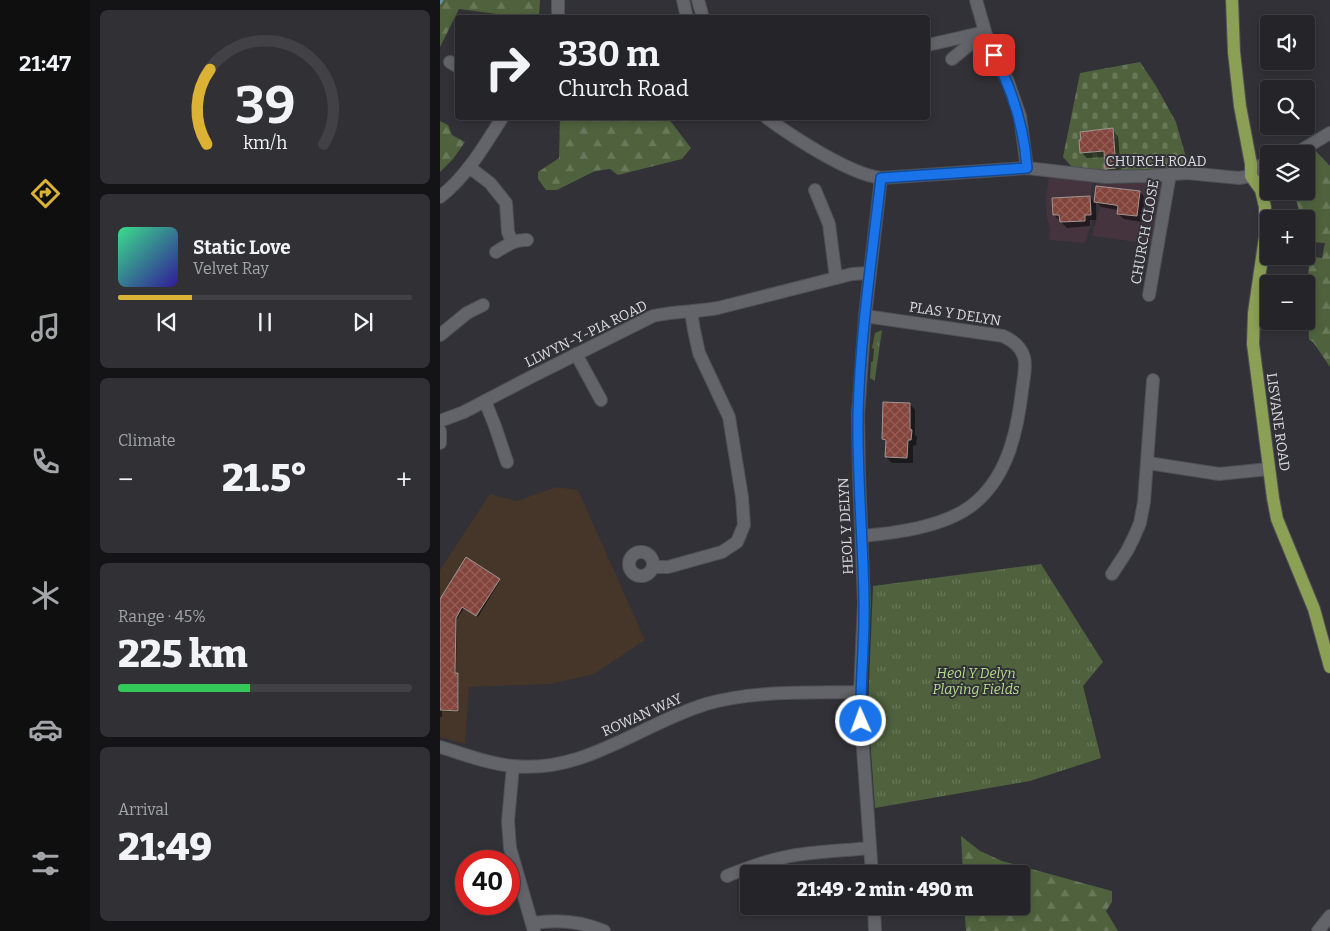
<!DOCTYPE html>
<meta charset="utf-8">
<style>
body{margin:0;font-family:Bitter,serif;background:#313135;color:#f1f3f6;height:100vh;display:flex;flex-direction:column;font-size:19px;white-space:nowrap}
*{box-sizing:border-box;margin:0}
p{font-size:16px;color:#a3a5a8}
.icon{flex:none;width:28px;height:28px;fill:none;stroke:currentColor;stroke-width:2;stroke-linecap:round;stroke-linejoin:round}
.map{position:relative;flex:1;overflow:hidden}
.details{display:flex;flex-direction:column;gap:10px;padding:10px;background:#141417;width:350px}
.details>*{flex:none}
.banner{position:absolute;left:15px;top:15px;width:475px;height:105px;border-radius:5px;box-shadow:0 2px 8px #0003,0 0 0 1px #424246;background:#252529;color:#f1f3f6;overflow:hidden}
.tools{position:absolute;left:820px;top:15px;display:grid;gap:10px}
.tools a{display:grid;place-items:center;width:55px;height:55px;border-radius:5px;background:#252529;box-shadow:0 2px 8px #0003,0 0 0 1px #424246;font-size:25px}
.speed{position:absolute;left:15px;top:850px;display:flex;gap:10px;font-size:25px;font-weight:700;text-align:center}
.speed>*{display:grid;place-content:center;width:65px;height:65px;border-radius:50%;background:#252529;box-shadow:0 2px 8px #0003,0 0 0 1px #424246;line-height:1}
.speed .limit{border:8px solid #d22;background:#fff;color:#111}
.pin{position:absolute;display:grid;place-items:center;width:42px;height:42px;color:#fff;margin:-21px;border-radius:10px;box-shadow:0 2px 8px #0006}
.me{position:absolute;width:55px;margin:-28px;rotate:358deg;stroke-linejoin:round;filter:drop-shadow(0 0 4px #0008)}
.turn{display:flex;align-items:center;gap:18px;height:105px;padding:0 20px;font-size:22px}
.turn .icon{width:65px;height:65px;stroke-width:2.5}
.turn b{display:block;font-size:35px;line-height:42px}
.big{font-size:38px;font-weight:800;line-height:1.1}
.details .widget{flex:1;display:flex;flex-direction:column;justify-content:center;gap:8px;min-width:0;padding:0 18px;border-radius:8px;background:#313135}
.details .dial{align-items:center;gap:0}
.dial svg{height:130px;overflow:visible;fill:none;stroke:#424246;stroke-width:7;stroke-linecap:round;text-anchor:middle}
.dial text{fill:#f1f3f6;stroke:none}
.song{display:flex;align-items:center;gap:15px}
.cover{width:60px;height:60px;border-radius:8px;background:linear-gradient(135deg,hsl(150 70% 55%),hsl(250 70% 35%))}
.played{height:5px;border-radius:2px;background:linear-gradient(90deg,#dbb233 25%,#424246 25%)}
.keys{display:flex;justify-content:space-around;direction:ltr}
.heat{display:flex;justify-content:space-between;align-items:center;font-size:28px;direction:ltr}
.charge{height:8px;border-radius:4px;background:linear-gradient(90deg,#34c759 45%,#424246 0)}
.trip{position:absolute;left:300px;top:865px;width:290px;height:50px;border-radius:5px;background:#252529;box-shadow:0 2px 8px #0003,0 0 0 1px #424246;font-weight:800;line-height:50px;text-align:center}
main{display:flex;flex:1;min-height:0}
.menu{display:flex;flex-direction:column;width:90px;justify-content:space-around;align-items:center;background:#0f0f10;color:#a3a5a8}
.menu .icon{width:35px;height:35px}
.menu .on{color:#dbb233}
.menu b{font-size:22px;color:#f1f3f6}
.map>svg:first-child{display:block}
.commercial{fill:#45333d}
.education{fill:#453629}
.grass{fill:url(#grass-tufts)}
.forest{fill:url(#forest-firs)}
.cemetery{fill:url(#cemetery-stones)}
.shadow{fill:#0007}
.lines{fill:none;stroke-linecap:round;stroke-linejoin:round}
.stream{stroke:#6392ad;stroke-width:3}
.building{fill:url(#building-cross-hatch);stroke:#9f9694}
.minor-casing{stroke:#4f5055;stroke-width:14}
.major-casing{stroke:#4f5055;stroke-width:14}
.minor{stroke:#63636a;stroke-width:12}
.major{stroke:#8b9f55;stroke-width:12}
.route-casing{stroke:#114b97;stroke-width:12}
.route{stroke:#1a73e8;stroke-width:9}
.labels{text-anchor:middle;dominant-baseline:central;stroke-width:4;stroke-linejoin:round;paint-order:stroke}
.street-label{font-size:14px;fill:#dbdce0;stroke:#313137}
.park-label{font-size:14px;font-style:italic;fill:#b4de8a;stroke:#313137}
</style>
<main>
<nav class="menu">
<b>21:47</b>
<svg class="icon on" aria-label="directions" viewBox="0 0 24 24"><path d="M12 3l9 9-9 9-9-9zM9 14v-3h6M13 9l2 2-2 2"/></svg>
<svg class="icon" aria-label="music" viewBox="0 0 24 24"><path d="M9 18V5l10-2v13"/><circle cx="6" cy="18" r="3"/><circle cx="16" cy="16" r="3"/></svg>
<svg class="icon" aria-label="phone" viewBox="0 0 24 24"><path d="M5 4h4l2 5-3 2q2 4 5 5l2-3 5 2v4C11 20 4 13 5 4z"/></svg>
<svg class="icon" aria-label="climate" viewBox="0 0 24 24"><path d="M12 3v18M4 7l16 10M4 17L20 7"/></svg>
<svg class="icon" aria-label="car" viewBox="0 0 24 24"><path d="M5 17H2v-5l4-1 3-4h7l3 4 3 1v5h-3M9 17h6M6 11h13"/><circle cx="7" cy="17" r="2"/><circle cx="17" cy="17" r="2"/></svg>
<svg class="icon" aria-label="filters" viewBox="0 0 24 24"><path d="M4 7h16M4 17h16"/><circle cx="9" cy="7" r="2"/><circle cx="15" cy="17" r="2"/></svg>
</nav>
<section class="details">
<div class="widget dial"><svg viewBox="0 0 100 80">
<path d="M14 69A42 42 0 1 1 86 69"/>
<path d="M14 69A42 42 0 0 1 16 23" stroke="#dbb233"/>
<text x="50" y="56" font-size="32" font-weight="700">39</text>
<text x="50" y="72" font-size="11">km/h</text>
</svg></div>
<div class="widget">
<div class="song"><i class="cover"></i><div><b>Static Love</b><p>Velvet Ray</p></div></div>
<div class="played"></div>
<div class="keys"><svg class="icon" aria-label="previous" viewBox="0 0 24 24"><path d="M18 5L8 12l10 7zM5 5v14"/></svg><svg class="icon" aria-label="pause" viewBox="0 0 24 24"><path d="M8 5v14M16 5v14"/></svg><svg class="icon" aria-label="next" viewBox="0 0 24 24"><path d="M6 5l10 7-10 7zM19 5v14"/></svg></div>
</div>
<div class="widget"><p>Climate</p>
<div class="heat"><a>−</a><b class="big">21.5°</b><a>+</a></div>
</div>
<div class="widget"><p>Range · 45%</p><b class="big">225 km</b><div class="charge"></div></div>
<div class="widget"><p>Arrival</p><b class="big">21:49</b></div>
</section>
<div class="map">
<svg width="890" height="931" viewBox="0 0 890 931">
<defs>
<pattern id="grass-tufts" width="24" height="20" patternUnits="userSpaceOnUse" patternTransform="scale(1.25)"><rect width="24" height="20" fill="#4f623d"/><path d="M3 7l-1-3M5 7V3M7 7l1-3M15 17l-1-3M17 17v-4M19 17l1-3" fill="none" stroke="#687859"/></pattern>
<pattern id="forest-firs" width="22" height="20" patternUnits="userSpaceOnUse" patternTransform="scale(1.25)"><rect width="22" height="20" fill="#4f623d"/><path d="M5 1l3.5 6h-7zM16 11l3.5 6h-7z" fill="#687859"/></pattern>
<pattern id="cemetery-stones" width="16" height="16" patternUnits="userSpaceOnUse" patternTransform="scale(1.25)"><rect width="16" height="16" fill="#4f623d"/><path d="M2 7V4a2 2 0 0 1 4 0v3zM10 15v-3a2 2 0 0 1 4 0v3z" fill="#687859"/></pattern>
<pattern id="building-cross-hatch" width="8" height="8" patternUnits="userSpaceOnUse" patternTransform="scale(1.25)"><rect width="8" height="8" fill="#83443b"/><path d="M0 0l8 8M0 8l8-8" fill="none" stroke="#945e57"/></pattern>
</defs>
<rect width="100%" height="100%" fill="#313137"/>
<g class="commercial">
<polygon points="609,177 652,182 651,205 656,208 645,243 609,240 610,230 607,217 606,198"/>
<polygon points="718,182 721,186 711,244 652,236 660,207 653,202 656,183 692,184"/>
</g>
<polygon class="education" points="116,487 138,490 205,640 154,674 111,684 29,687 25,744 0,737 0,570 50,494 77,501"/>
<g class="grass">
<polygon points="442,330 435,379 435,381 430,378 431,362 433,361 434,349 432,348 435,333"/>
<polygon points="601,564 663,662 643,686 661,758 590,781 435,808 428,709 433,586"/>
</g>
<g class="forest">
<polygon points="0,0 100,0 99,17 68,17 64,15 19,9 0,47"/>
<polygon points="120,118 228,118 251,148 242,159 178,175 170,169 155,171 117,190 106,190 98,179 98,172 119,158"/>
<polygon points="0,121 8,125 12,135 25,142 13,159 0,172"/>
<path d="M871,146L890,166V367L873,342L869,340C868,310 866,286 870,256L882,258L885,243L870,242L866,230V219H862L853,191H866V154Z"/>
<polygon points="521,836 540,851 562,861 672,891 672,902 666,911 678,931 526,931 524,906 581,906 581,874 523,874"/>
</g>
<polygon class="cemetery" points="700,62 716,86 736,122 749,168 664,171 632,167 623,157 640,73"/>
<g class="shadow">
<polygon points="673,130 678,136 681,173 672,174 666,168 666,157 647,158 641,152"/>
<polygon points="657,187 700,192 705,198 702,222 684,219 678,214 678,210 661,207 656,202 656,220 650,220 650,226 627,228 614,215 650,197 655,202"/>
<polygon points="470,404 475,410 475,435 477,437 476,445 473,446 473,463 452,463 446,457 447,443 443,439"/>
<polygon points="59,580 60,581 38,617 24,608 17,619 16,674 19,676 19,712 2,711 2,717 0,717 0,601"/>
</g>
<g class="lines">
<polyline class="stream" points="0,3 2,0"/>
</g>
<g class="building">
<polygon points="673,128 676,168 665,169 664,151 640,153 639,140 641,140 640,132"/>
<polygon points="656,186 700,191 697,216 677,214 678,206 675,205 654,202"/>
<polygon points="650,196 651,215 645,215 645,221 620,222 619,215 613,215 612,198"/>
<polygon points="443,402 470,403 470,429 472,430 471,440 468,440 467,458 445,457 446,440 442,439"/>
<polygon points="26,557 60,579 36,616 22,607 16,618 15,673 18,673 18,711 0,710 0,599"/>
</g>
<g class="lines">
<defs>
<g id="minor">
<polyline points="243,0 247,18"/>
<polyline points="258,0 263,18"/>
<polyline points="536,0 548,42 568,82 580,116 587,168"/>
<polyline points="118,18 118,0"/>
<polyline points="488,45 545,32"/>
<polyline points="512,59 541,35"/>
<polyline points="10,62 18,67"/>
<path d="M327,118C353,137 409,174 441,178L587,168L666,177L709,176L747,173L799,178L811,176L819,166L829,163"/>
<polyline points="855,154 890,133"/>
<polyline points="29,167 50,183 66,203 68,232 72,242"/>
<polyline points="375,190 389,224 396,278"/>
<path d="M0,197C27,176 44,146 62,118"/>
<path d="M56,252C66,246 75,239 87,240"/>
<polyline points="709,295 730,174"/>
<polyline points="0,335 27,313 43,305"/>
<polyline points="136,354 161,400"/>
<polyline points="45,401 55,426 67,462"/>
<path d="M0,421L24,412L89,378L213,316C234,311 256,312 278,308L412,274L429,273"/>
<polyline points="0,431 0,443"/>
<polyline points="708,463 779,474 829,469"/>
<path d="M422,536C456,533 503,527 531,506C567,479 577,433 582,391C583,380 587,368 584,357C581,347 572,340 563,336L425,316"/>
<circle cx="201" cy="564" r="12"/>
<polyline points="213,567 228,567 282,552 297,542 304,525 302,497 289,417 259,353 254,330 251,312"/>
<polyline points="672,574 687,551 694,537 700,523 704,502 713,380"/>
<path d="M0,747C24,754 48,764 73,766C144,774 201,724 266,704C315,690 369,693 420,692"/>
<polyline points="73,766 68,821 70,848 94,931"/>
<polyline points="432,874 421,721 420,692 424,603 419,475 418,415 425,316 441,178"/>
<path d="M287,876C306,868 325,861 346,857C373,851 402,851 430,848"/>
<polyline points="434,906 435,931"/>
<path d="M93,923C118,919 141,921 164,931"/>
<polyline points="878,931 890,916"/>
</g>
<polyline id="major" points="792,0 794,52 800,106 811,164 811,176 821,190 825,207 825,237 814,313 813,344 833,498 837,519 874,609 890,667"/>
</defs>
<use href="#minor" class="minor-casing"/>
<use href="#major" class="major-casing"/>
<use href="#minor" class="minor"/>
<use href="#major" class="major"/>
</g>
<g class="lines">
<defs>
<path id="route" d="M421,721C420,680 425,640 424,600C423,538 417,477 418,415C420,336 432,257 441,178L587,168C584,127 573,91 554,55"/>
</defs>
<use href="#route" class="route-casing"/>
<use href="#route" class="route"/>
</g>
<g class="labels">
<g class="street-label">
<text x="716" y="161">CHURCH ROAD</text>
<text transform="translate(705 232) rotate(-80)">CHURCH CLOSE</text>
<text transform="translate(515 314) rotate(9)">PLAS Y DELYN</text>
<text transform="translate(146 334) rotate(-26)">LLWYN-Y-PIA ROAD</text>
<text transform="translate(838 422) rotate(82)">LISVANE ROAD</text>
<text transform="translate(406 526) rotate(-93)">HEOL Y DELYN</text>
<text transform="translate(202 715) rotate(-24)">ROWAN WAY</text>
</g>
<g class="park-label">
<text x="536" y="673">Heol Y Delyn<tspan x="536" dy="16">Playing Fields</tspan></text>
</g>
</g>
</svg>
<div class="tools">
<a><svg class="icon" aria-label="sound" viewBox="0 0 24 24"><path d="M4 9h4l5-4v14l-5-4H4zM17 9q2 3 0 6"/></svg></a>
<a><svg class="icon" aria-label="search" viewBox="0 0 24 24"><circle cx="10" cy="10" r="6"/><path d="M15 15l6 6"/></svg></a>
<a><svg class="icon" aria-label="layers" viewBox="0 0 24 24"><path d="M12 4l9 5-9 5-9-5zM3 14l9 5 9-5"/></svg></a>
<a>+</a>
<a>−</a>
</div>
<div class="speed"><div class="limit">40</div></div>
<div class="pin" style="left:554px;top:55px;background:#d93025"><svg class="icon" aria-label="arrive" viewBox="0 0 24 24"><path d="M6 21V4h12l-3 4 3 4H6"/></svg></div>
<svg class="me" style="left:421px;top:721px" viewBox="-20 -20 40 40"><circle r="17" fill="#1a73e8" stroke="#fff" stroke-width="3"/><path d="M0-11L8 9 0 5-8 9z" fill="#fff"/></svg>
<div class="trip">21:49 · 2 min · 490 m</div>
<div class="banner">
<div class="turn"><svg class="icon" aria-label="right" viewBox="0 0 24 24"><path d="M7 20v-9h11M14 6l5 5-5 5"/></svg><div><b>330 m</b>Church Road</div></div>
</div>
</div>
</main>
